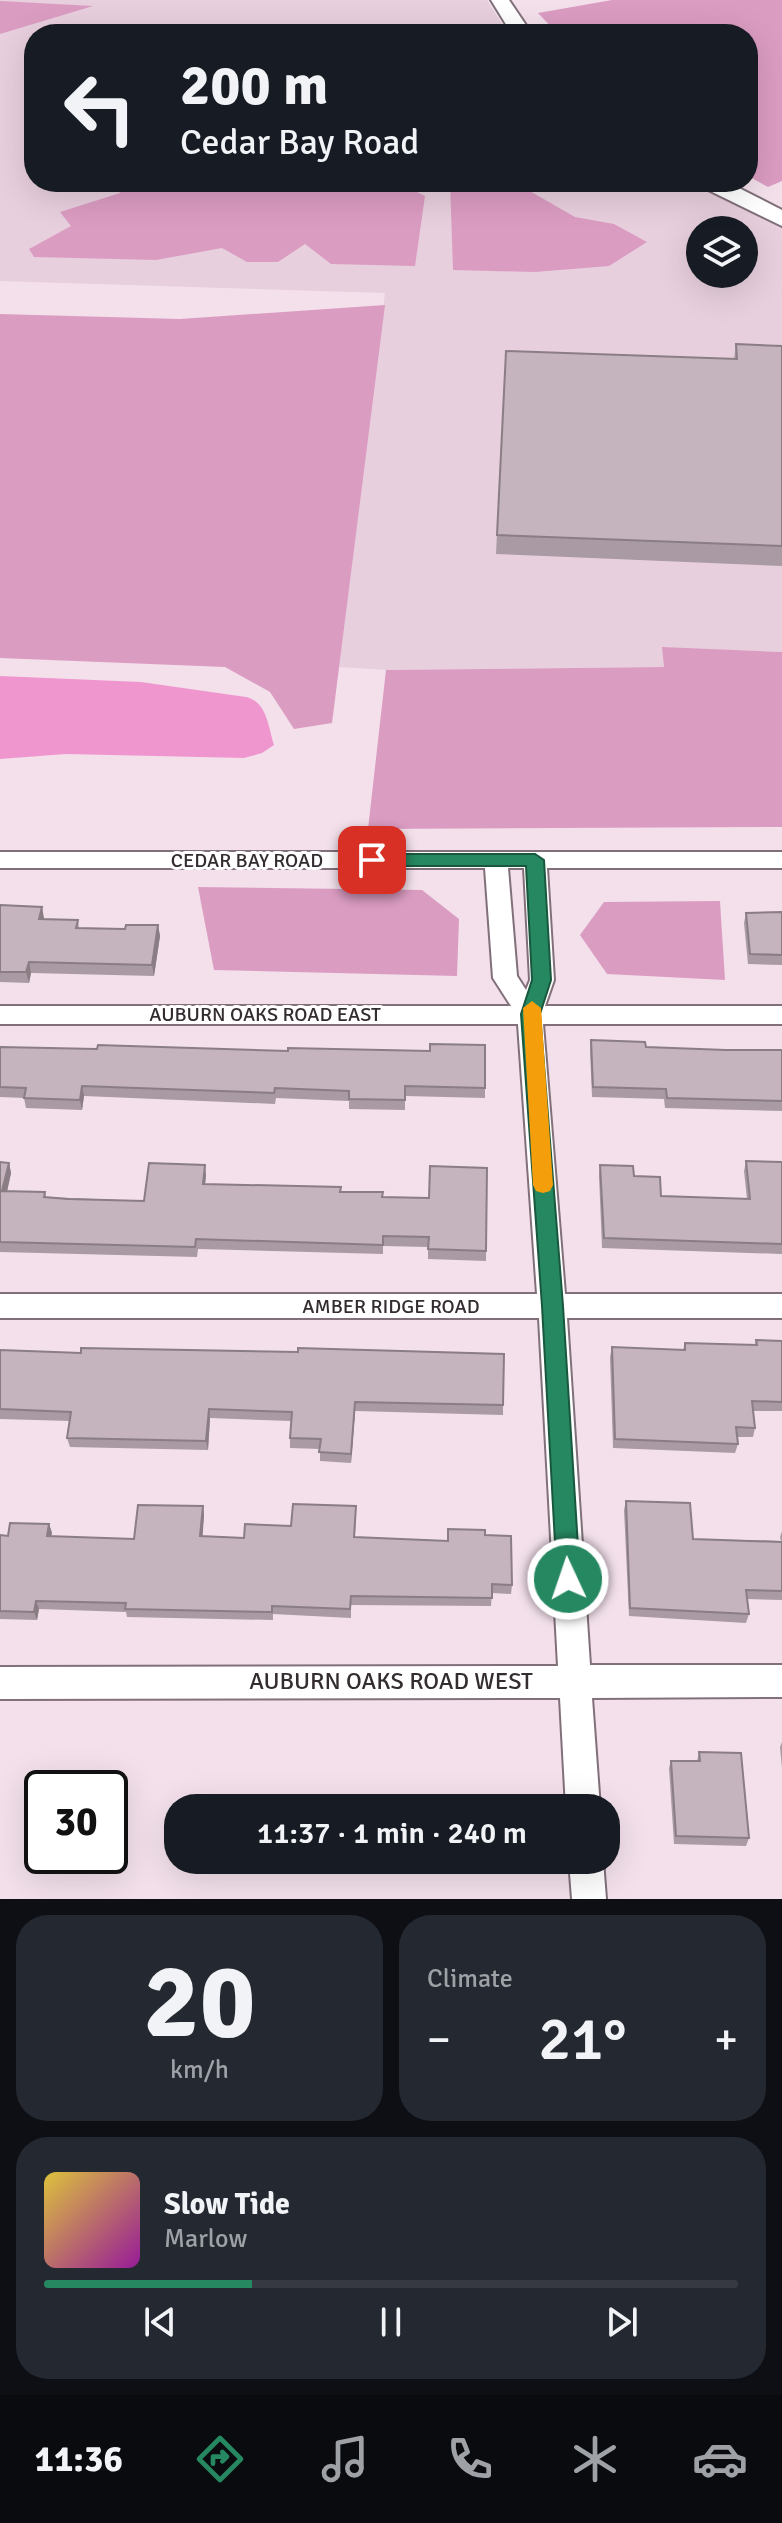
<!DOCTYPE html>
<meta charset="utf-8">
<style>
body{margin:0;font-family:Signika,sans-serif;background:#242831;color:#f1f3f6;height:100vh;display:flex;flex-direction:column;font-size:30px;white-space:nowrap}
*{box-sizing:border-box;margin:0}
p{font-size:26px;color:#9ea1a6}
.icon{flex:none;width:44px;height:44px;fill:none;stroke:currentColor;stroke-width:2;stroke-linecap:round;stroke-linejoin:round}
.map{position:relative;height:1899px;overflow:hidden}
.details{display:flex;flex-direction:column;gap:16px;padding:16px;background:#0d0f14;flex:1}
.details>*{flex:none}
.banner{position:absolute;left:24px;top:24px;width:734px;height:168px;border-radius:32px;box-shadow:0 8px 32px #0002;background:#171b24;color:#f1f3f6;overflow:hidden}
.tools{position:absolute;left:686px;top:216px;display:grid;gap:16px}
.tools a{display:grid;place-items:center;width:72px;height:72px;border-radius:50%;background:#171b24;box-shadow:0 8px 32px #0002;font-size:40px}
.speed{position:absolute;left:24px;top:1770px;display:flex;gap:16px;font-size:40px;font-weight:700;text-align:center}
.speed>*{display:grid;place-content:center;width:104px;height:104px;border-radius:50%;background:#171b24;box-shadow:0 8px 32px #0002;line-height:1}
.speed .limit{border:4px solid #111;border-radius:12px;background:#fff;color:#111}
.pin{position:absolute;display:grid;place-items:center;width:68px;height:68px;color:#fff;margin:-34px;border-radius:16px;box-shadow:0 4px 12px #0006}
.me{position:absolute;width:88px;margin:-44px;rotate:357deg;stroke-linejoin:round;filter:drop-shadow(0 0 6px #0008)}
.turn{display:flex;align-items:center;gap:28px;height:168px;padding:0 24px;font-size:36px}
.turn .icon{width:104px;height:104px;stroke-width:2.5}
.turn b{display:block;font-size:56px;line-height:68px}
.big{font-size:60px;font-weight:600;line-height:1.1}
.details .tile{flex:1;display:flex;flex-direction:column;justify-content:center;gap:12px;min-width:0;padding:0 28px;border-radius:32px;background:#242831}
.details .dial{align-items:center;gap:0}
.dial b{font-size:104px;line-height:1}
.song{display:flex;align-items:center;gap:24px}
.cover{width:96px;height:96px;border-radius:12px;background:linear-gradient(135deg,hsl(50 70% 55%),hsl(300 70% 35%))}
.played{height:8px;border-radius:4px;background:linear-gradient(90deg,#268861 30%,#363941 30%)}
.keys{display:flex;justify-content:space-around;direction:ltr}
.heat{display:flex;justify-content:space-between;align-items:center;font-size:44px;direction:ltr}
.details .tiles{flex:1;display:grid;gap:16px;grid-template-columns:1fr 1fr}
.tile:last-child{grid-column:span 2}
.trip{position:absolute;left:164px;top:1794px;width:456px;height:80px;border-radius:32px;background:#171b24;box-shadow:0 8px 32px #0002;font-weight:600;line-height:80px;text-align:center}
.dock{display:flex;height:128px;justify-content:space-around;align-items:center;background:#090b0e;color:#9ea1a6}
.dock .icon{width:56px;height:56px}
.dock .active{color:#268861}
.dock b{font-size:36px;color:#f1f3f6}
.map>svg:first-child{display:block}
.built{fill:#e8cfde;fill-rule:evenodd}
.green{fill:#db9cc2}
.water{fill:#f096ce}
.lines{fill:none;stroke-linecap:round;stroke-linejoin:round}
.street-casing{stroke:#81707a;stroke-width:4}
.secondary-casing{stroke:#81707a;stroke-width:4}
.street{fill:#fff;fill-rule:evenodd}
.secondary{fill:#fff;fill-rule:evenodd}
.wall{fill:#a99aa3}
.shaded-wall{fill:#8a7d84}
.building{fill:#c5b3bd;stroke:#8a7d84;stroke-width:2}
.route{fill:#268861;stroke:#19583f;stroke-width:2}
.slow{fill:#f59e0b}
.labels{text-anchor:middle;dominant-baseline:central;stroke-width:6;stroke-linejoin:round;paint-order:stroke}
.street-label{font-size:20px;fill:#332c30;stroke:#fff}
.near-street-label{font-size:24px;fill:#332c30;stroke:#fff}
</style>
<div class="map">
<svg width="782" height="1899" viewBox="0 0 782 1899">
<rect width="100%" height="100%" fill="#f3e0eb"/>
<path class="built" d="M0,0H487L508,34H34V182H692L782,228V652L663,648L664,667L386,670L339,667L385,293L0,281ZM700,230H744V274H700Z"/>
<g class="green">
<polygon points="612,0 782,0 782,181 768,187 748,176 748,34 558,34 538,13"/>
<polygon points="0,1 93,6 0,34"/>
<polygon points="116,182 171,182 175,185 397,182 425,196 415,266 331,264 305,244 278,262 247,262 222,248 156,260 34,257 29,249 71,226 60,212 120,193"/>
<polygon points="450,182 514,182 575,217 614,224 647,242 609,266 535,272 453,270"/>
<polygon points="385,305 332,723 294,729 270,692 225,667 0,658 0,314 180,319"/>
<polygon points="662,647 782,652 782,827 368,829 386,670 664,667"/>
<polygon points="198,887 422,890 459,919 457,976 214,970"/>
<polygon points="720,901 725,980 607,974 580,935 604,902"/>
</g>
<path class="water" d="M0,676L141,682L246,697C267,702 268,726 274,745L262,753L244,758L66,754L0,759Z"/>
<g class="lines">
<defs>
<g id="street">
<path d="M0,852H782V868H547L554,980L545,1006H782V1024H543L565,1294H782V1318H567L590,1665H782V1697L592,1698L600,1808H566L560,1698L0,1699V1667L558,1666L539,1318H0V1294H537L518,1024H0V1006H511L493,978L485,868H0ZM508,868H524L530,980L526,990L517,976Z"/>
<polygon points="569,1860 603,1860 606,1899 572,1899"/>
</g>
<g id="secondary">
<polygon points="491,0 509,0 532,34 512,34"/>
<polygon points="699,182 727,182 782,210 782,226 702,187"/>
</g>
</defs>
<use href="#street" class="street-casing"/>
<use href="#secondary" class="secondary-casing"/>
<use href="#street" class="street"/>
<use href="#secondary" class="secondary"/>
</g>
<g class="wall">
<polygon points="736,344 782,346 782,566 496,554 506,351 734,359"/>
<polygon points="0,905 44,918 43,919 78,920 79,928 125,929 158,925 160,936 154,976 31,973 29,983 0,982"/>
<polygon points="782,912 782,965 748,964 744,923 746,913"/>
<polygon points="591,1040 646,1047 726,1050 782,1050 782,1111 665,1108 664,1099 592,1097 590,1050"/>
<polygon points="0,1047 485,1088 485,1098 405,1096 405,1110 349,1109 349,1101 276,1098 275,1104 84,1096 82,1110 26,1108 24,1098 0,1097"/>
<polygon points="746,1161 782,1162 782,1254 602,1248 599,1176 600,1165 634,1176 661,1196 747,1199 744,1171"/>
<polygon points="0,1162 9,1163 11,1173 7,1191 45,1192 46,1197 144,1201 206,1175 205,1184 341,1192 383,1197 486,1251 486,1261 428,1259 428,1247 383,1246 383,1254 198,1249 197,1257 0,1252"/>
<polygon points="756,1340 782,1341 782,1411 753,1411 755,1428 753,1437 737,1437 738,1444 735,1453 613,1448 610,1357 612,1347 683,1350 685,1343 755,1345"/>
<polygon points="0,1350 503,1405 503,1415 355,1411 351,1463 320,1461 320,1449 290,1448 290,1438 291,1421 210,1418 208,1450 70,1447 67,1438 70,1421 0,1419"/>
<polygon points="626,1501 693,1539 781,1541 780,1537 782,1531 782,1600 747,1599 749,1614 746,1623 629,1616 624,1510"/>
<polygon points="203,1506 204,1515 202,1536 244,1538 291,1526 356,1515 355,1537 447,1541 485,1535 512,1585 511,1594 492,1593 491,1606 351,1605 351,1618 273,1614 273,1620 127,1617 126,1612 39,1609 37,1620 0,1619 0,1535 8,1536 49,1524 52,1533 51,1536 134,1539"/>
<polygon points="782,1742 782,1768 780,1747"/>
<polygon points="699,1752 749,1838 746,1846 674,1844 669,1768 671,1761 697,1761"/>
</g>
<g class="shaded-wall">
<polygon points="42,907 44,918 41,930 39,919"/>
<polygon points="158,925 160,936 154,976 152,965"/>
<polygon points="29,962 31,973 29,983 26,972"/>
<polygon points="82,1086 84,1096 82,1110 80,1100"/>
<polygon points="9,1163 11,1173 5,1201 2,1191"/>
<polygon points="205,1165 206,1175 204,1194 203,1184"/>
<polygon points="355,1402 355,1411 351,1463 351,1454"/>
<polygon points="209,1409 210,1418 208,1450 206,1441"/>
<polygon points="203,1506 204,1515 202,1545 200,1536"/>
<polygon points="49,1524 52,1533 49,1545 47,1536"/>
<polygon points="36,1601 39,1609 37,1620 34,1612"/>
</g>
<g class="building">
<polygon points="736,344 782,346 782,546 497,535 506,351 737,359"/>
<polygon points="0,905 42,907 39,919 78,920 76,928 125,929 126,925 158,925 152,965 29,962 26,972 0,972"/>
<polygon points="782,912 782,955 750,954 746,913"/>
<polygon points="591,1040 645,1042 646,1047 726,1050 782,1050 782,1101 667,1098 666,1089 593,1087"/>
<polygon points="430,1044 485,1045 485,1088 405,1086 405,1100 349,1099 349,1091 275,1088 274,1093 82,1086 80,1100 24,1098 26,1088 0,1087 0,1047 97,1049 98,1045 288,1051 288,1048 430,1051"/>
<polygon points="746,1161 782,1162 782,1244 604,1238 600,1165 633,1166 634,1176 660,1177 661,1196 750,1199"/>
<polygon points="0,1162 9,1163 2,1191 45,1192 44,1197 68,1199 144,1201 149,1163 205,1165 203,1184 341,1187 340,1192 383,1192 382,1197 429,1198 430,1166 487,1168 486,1251 428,1249 429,1237 383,1236 383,1245 196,1239 195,1247 0,1242"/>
<polygon points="756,1340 782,1341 782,1402 752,1401 755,1428 736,1427 738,1444 615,1439 612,1347 685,1350 685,1343 757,1345"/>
<polygon points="81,1348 298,1352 298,1348 504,1354 503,1405 355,1402 351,1454 319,1452 321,1439 290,1438 292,1412 209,1409 206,1441 67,1438 71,1412 0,1409 0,1350 81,1353"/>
<polygon points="626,1501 690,1503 693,1539 782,1542 782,1591 746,1590 749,1614 630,1608"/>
<polygon points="293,1504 356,1506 354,1537 448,1541 448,1529 485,1530 485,1535 511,1536 512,1585 492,1584 492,1598 351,1596 350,1609 272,1606 272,1612 125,1609 126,1603 36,1601 34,1612 0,1611 0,1535 8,1536 10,1523 49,1524 47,1536 134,1539 138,1505 203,1506 200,1536 244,1538 245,1524 291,1526"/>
<polygon points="699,1752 741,1753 749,1838 676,1836 671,1761 700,1761"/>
</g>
<polygon class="route" points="372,854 535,854 544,860 551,980 540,1014 563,1306 580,1579 577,1587 568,1591 560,1587 557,1579 542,1306 521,1014 532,980 526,866 372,866 363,860"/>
<polygon class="slow" points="532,1001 541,1008 553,1185 550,1191 543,1193 536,1191 533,1185 523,1008"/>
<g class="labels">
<g class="street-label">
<text x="247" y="860">CEDAR BAY ROAD</text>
<text x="265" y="1014">AUBURN OAKS ROAD EAST</text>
<text x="391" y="1306">AMBER RIDGE ROAD</text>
</g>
<g class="near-street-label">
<text x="391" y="1681">AUBURN OAKS ROAD WEST</text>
</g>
</g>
</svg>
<div class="tools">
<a><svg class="icon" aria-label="layers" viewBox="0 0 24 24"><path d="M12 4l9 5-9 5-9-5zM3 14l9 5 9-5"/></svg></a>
</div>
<div class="speed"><div class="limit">30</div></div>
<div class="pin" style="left:372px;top:860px;background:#d93025"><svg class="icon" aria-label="arrive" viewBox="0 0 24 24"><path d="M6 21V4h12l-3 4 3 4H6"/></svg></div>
<svg class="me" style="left:568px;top:1579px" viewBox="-20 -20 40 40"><circle r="17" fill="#268861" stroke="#fff" stroke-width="3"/><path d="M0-11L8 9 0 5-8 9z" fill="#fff"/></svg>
<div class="trip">11:37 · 1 min · 240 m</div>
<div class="banner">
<div class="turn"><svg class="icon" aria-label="left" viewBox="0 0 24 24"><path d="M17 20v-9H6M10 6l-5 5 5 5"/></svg><div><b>200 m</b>Cedar Bay Road</div></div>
</div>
</div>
<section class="details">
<div class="tiles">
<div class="tile dial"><b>20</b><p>km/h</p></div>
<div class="tile"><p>Climate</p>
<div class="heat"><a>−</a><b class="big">21°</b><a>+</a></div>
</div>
<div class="tile">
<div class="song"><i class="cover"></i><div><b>Slow Tide</b><p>Marlow</p></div></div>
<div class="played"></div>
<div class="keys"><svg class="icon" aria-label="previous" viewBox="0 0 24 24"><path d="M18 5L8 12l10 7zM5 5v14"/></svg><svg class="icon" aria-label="pause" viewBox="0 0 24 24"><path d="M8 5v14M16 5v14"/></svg><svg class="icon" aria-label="next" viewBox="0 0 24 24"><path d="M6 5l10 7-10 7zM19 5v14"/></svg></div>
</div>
</div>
</section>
<nav class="dock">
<b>11:36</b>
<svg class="icon active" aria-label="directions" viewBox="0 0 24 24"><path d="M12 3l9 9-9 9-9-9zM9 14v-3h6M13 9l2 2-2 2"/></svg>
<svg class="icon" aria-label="music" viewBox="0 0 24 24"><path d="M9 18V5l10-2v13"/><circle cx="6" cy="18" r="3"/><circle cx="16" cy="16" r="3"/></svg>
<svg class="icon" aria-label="phone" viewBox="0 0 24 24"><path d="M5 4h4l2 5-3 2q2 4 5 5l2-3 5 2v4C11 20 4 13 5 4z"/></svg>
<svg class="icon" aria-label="climate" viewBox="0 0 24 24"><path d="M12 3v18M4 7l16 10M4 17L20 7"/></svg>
<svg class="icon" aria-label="car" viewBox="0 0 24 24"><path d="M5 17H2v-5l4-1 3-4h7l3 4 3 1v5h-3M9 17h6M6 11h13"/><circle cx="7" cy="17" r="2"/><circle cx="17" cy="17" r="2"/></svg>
</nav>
